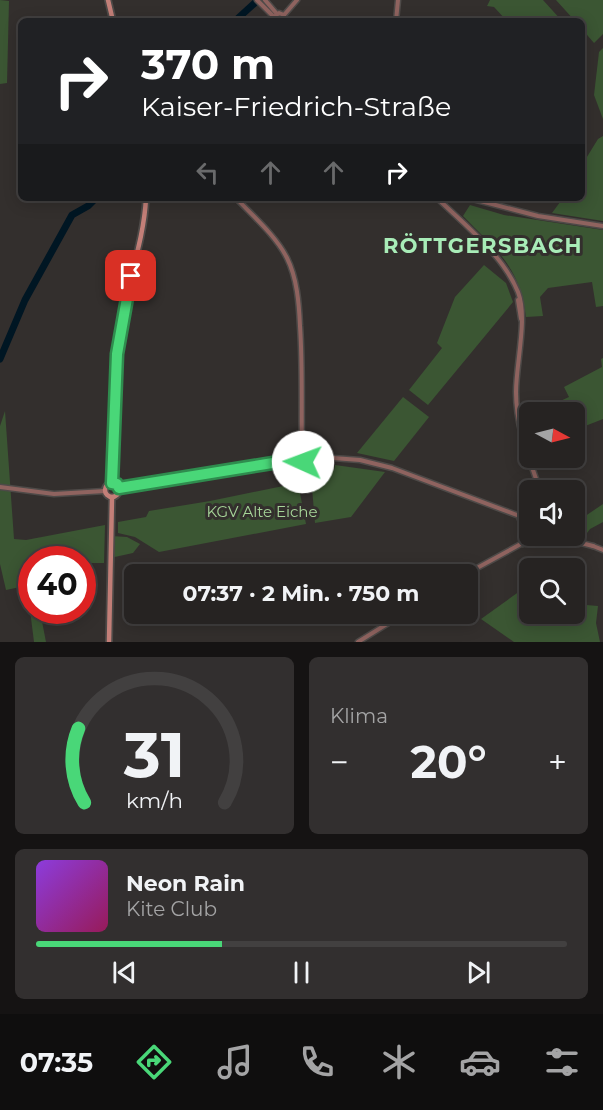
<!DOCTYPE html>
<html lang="de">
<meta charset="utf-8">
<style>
body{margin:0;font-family:Montserrat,sans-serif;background:#322f2f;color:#f1f3f6;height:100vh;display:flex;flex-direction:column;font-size:22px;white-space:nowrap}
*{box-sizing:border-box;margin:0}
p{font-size:20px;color:#a4a4a5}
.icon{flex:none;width:33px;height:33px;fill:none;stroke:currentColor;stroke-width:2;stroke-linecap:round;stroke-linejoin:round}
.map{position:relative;height:642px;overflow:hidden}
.drawer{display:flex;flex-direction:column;gap:15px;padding:15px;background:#151313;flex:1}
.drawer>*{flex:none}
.guide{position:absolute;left:18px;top:18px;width:567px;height:183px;border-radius:9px;box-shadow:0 3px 15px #0003,0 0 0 2px #424040;background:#202124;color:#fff;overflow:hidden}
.needle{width:39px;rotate:97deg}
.controls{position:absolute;left:519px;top:402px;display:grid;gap:12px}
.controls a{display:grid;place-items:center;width:66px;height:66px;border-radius:9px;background:#262322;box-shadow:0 3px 15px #0003,0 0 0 2px #424040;font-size:30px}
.speed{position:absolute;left:18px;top:546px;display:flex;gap:12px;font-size:30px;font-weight:700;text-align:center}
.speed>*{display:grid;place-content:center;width:78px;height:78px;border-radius:50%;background:#262322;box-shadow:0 3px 15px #0003,0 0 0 2px #424040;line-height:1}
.speed .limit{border:9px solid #d22;background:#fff;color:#111}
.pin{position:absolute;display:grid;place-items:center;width:51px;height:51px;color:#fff;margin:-26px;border-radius:12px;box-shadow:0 3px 9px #0006}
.me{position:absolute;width:66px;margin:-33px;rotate:272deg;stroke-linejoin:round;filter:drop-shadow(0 0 4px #0008)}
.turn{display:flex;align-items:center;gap:21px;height:126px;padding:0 24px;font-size:27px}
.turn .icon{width:78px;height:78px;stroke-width:2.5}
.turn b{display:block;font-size:42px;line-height:51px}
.lanes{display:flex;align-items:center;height:57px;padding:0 24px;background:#0003;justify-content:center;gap:30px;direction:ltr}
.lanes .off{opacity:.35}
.big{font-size:45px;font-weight:700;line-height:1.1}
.drawer .widget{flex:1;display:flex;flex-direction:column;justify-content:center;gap:9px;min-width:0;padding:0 21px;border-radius:9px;background:#322f2f}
.drawer .dial{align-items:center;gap:0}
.dial svg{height:156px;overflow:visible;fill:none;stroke:#424040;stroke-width:7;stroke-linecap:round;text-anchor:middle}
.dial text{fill:#f1f3f6;stroke:none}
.song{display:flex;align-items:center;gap:18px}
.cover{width:72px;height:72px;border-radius:9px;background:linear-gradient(135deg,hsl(270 70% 55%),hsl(330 70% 35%))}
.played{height:6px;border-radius:3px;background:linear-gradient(90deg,#49d778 35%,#424040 35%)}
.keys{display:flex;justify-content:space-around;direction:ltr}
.heat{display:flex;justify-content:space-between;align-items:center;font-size:33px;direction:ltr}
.drawer .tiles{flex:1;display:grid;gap:15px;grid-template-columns:1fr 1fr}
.widget:last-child{grid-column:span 2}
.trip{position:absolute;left:124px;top:564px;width:354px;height:60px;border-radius:9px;background:#262322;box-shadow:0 3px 15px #0003,0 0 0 2px #424040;font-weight:700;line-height:60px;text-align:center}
.dock{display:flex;height:96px;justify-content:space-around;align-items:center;background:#0f0e0e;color:#a4a4a5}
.dock .icon{width:42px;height:42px}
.dock .current{color:#49d778}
.dock b{font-size:27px;color:#f1f3f6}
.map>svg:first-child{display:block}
.green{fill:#3b5633}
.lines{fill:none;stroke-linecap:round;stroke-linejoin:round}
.river{stroke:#001623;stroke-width:7}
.tertiary-casing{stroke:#4e4a48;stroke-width:7}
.secondary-casing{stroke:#4e4a48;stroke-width:8}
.tertiary{stroke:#8f635f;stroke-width:4}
.secondary{stroke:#c37f78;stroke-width:4.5}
.route-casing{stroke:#2f8c4e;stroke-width:15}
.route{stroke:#49d778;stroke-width:10}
.labels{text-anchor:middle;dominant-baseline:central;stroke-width:6;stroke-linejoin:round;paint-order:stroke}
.park-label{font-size:15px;fill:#a6d598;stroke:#332f2d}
.district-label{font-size:21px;font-weight:bold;letter-spacing:1.5px;fill:#a8ecb7;stroke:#332f2d}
</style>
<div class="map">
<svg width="603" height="642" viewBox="0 0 603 642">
<rect width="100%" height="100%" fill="#332f2d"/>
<g class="green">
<polygon points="0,0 9,1 7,83 0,84"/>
<polygon points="490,0 543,0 562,21 507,21 494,7 487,6"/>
<polygon points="556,0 603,0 603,34 594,43 582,29 582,21 575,21"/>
<polygon points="603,48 603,119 594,95 599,52"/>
<polygon points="603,136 603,221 552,213 563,198 582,198 582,165 598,139"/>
<path d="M470,205L504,215L603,230V306L596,307L592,282L548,288L540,297L543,316L526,317C520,266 496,250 463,216Z"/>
<polygon points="484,265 506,283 513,302 428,405 409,390 442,348 437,343 455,297"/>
<polygon points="603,358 603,419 575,430 574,412 550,412 547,407 569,397 564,387 602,367 601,359"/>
<polygon points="403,397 429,417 394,461 357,453"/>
<polygon points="5,411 14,539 26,540 105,525 104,563 89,563 88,566 83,567 82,560 32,560 32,610 40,611 46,642 34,642 29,602 24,603 20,587 6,590 0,564 0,426"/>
<polygon points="335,465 385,472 351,517 315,523 311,476 334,470"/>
<polygon points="298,483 306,524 159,552 135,537 118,533 118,522 146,517 149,511 210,501"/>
<polygon points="603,504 603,522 590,529 584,537 575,531 575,523"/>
<polygon points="111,536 127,537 140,544 133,553 110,558"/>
<polygon points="520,591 529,599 530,614 574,614 575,604 598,606 596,623 600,642 514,642 481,619"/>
</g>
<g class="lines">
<g class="river">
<polyline points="235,21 258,0"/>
<polyline points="0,359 25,300 72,215 88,206 96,198"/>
</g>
<defs>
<g id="tertiary">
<polyline points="257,0 275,18"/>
<polyline points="265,0 277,14"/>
<polyline points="284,15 297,0"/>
<polyline points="276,21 275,16 279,13 284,15 284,21"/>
<polyline points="396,21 398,0"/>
<path d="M236,198C253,216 276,236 287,258C297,278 299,303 300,326C303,369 301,412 302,455"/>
<path d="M437,198C465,225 503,255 518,292C528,318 516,363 516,392C516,427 529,458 540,490"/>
<polyline points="469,198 538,216 603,226"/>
<polyline points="518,300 521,319"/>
<circle cx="304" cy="458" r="3.5"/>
<polyline points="306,456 360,460 392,468 530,520"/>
<polyline points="0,487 54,494 105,491"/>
<polyline points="119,488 291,460 301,456"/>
<polyline points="520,519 530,524"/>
<polyline points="554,536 593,546"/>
<polyline points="566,536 580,541"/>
<polyline points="523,544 538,536"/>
<polyline points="593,546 603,550"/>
<polyline points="466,574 519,545 531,536"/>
<polyline points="358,642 403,614"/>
</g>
<g id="secondary">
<polyline points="108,0 113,21"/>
<circle cx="112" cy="490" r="7"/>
<path d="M112,483C114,429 112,374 121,321C128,280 144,240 146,198"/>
<polyline points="109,642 112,497"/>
</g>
</defs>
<use href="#tertiary" class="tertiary-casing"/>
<use href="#secondary" class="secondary-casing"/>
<use href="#tertiary" class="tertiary"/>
<use href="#secondary" class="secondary"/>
</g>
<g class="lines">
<defs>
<polyline id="route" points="131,276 117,354 112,483 117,484 119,488 291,460 301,456 300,460 303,462"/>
</defs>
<use href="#route" class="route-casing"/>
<use href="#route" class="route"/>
</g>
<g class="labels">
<g class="park-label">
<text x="262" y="511">KGV Alte Eiche</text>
</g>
<g class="district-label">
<text x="483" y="245">RÖTTGERSBACH</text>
</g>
</g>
</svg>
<div class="controls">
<a><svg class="needle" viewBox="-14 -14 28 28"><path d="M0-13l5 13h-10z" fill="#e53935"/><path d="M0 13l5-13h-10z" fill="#a4a4a5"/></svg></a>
<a><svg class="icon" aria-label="sound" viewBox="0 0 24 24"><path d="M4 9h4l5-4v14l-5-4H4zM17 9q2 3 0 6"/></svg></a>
<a><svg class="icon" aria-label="search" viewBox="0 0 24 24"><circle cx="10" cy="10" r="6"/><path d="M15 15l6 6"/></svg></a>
</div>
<div class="speed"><div class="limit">40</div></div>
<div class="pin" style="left:131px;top:276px;background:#d93025"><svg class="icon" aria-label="arrive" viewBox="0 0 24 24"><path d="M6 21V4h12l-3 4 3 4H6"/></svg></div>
<svg class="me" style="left:303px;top:462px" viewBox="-20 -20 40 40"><circle r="19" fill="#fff"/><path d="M0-13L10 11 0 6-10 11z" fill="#49d778"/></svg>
<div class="trip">07:37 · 2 Min. · 750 m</div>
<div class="guide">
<div class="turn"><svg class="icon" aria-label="right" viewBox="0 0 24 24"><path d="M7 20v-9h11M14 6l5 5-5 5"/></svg><div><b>370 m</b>Kaiser-Friedrich-Straße</div></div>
<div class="lanes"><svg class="icon off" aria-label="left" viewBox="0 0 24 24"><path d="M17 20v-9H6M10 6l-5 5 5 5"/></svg><svg class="icon off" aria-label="ahead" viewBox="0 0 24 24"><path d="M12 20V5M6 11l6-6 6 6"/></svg><svg class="icon off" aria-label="ahead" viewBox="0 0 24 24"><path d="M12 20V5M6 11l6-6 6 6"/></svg><svg class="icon" aria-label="right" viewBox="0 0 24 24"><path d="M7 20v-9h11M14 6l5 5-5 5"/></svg></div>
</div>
</div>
<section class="drawer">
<div class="tiles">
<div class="widget dial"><svg viewBox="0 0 100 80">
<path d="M14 69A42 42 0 1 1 86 69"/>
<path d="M14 69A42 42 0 0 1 11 31" stroke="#49d778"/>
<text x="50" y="56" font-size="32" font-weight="700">31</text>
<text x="50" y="72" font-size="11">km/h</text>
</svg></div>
<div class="widget"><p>Klima</p>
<div class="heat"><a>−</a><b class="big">20°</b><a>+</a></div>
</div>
<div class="widget">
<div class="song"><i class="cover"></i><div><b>Neon Rain</b><p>Kite Club</p></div></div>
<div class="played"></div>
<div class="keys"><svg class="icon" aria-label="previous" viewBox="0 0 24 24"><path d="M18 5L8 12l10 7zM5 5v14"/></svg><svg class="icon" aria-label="pause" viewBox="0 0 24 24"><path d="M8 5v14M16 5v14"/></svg><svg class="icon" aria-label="next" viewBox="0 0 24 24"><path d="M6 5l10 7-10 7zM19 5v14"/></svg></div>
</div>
</div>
</section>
<nav class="dock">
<b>07:35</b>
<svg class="icon current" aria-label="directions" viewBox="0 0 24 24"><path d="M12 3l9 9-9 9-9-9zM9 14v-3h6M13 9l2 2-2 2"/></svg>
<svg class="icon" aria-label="music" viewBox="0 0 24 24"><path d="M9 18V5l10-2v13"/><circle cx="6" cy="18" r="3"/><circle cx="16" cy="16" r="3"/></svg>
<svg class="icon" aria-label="phone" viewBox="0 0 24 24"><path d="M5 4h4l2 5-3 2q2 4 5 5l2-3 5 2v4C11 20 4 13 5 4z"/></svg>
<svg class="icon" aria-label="climate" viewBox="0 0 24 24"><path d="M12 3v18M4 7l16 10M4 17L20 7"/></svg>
<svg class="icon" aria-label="car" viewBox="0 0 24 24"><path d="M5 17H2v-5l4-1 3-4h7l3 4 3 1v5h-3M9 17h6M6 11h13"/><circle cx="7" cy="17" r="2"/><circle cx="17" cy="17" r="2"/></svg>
<svg class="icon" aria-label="filters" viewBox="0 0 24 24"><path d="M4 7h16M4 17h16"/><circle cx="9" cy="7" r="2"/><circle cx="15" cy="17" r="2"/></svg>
</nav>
